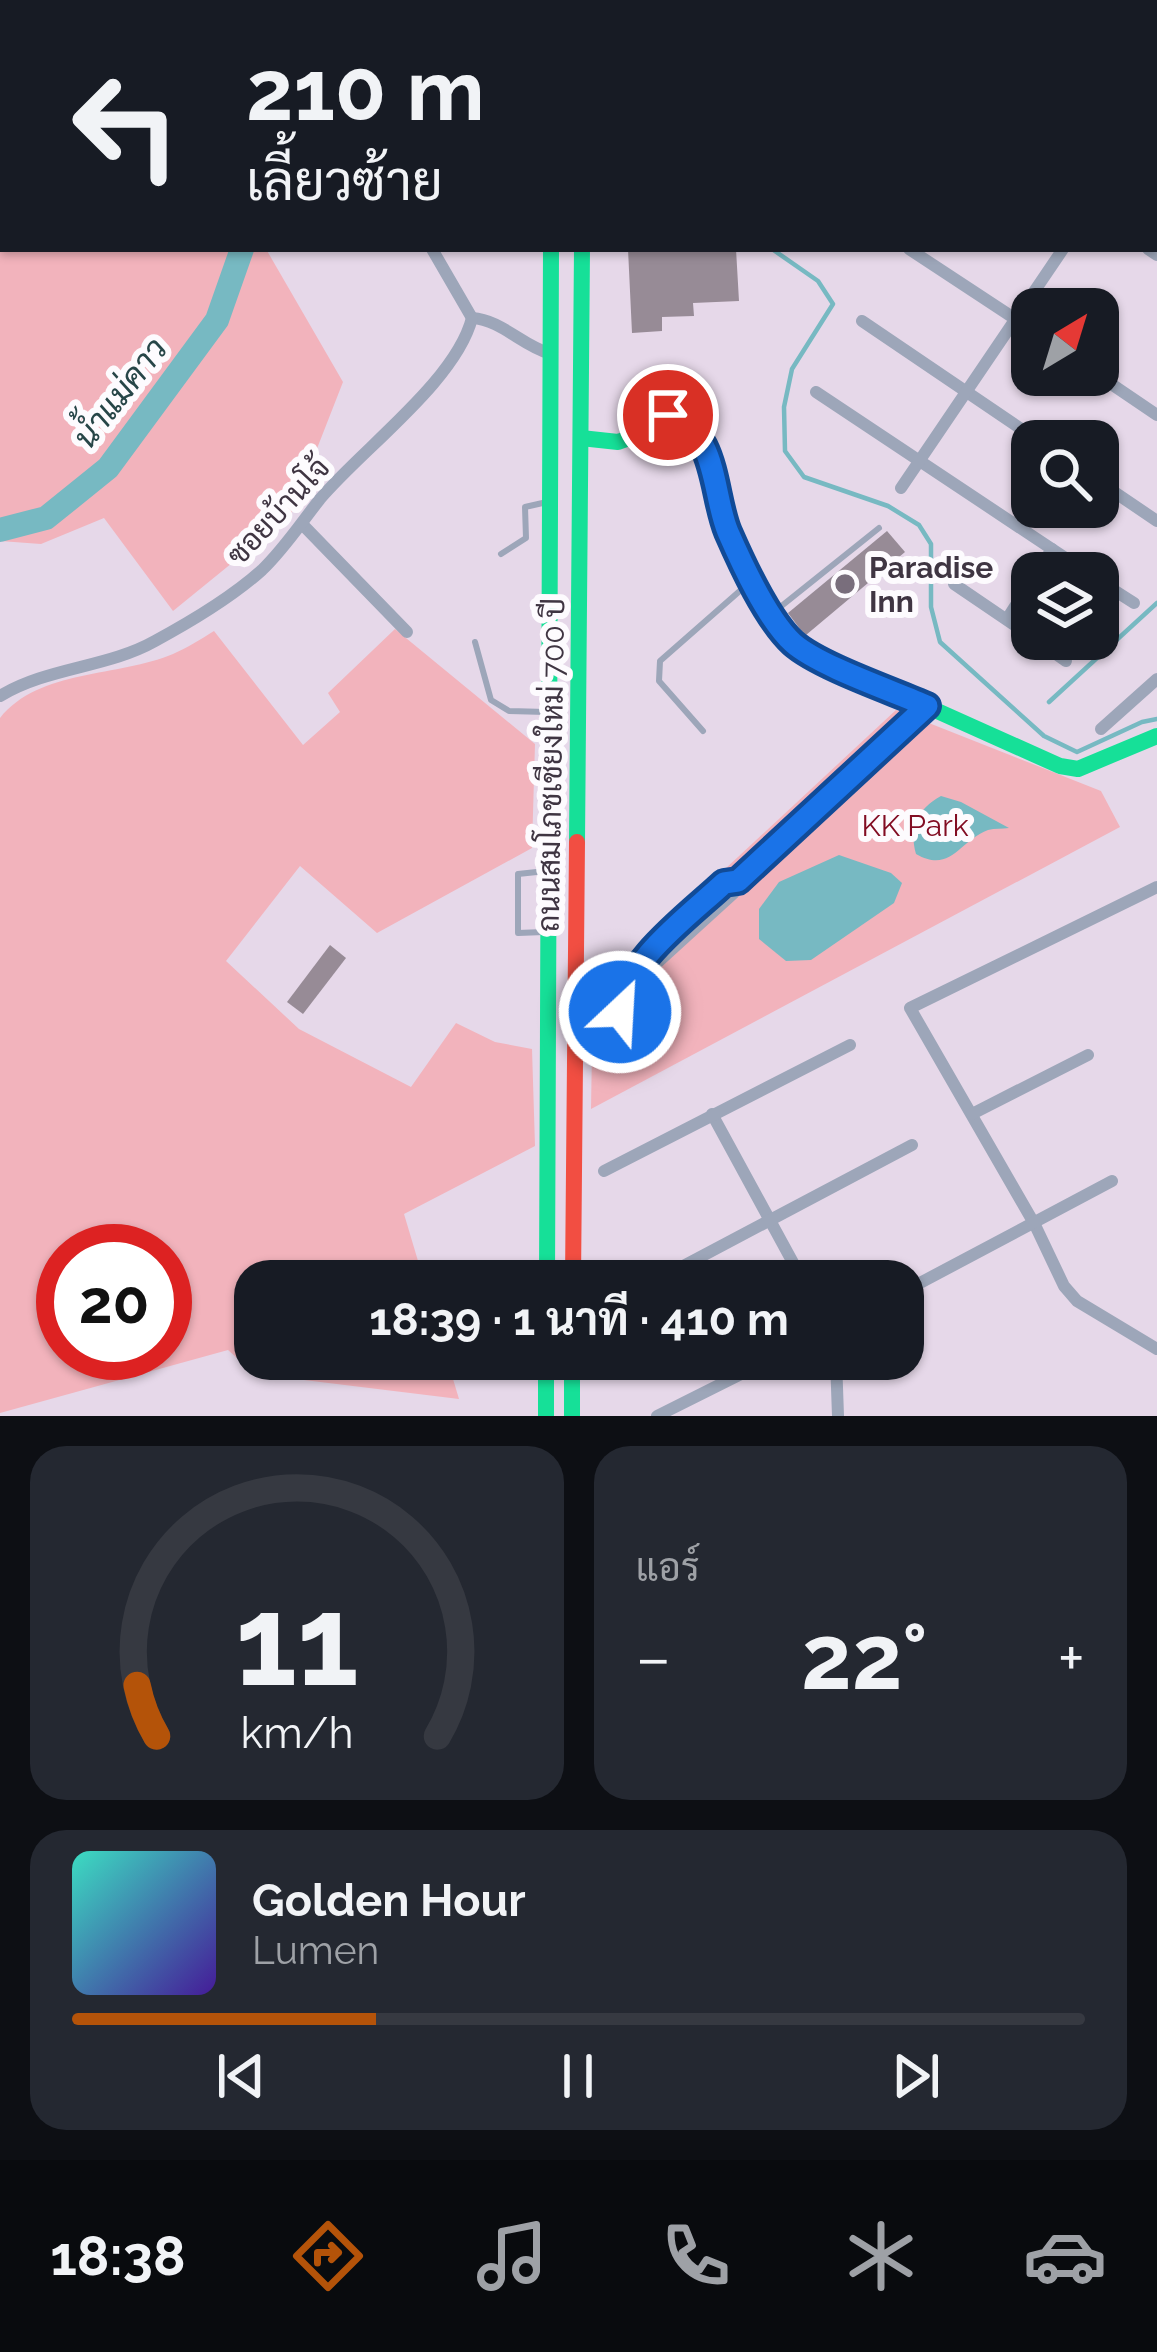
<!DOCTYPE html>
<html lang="th">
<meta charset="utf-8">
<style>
body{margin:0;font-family:Raleway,Sarabun,sans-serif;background:#242831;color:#f1f3f6;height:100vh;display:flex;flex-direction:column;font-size:45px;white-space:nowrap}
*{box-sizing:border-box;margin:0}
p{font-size:39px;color:#9ea1a6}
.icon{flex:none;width:66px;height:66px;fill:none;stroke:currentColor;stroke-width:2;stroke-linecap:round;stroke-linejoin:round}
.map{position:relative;height:1416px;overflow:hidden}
.panel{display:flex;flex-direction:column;gap:30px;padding:30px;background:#0d0f14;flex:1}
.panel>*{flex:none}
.hud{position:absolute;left:0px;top:0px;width:1158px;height:252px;box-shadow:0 3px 9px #0004;background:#171b24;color:#f1f3f6;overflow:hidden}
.needle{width:78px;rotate:38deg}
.buttons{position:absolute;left:1011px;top:288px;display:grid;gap:24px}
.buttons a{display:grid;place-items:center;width:108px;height:108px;border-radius:24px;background:#171b24;box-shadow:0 3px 9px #0004;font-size:60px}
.speed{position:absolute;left:36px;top:1224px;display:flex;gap:24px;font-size:60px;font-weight:700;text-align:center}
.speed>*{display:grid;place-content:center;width:156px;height:156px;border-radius:50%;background:#171b24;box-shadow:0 3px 9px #0004;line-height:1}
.speed .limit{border:18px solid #d22;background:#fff;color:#111}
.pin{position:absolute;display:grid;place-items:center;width:102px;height:102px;color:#fff;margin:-51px;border:6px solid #fff;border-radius:50%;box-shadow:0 3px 12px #0007}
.me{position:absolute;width:132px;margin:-66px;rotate:25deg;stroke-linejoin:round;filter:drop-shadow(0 0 9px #0008)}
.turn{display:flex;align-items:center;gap:42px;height:252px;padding:0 48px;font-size:54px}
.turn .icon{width:156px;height:156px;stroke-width:2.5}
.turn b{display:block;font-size:84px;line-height:102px}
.big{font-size:90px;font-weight:700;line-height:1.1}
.panel .card{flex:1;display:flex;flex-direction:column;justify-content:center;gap:18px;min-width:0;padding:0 42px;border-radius:36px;background:#242831}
.panel .dial{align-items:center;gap:0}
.dial svg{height:312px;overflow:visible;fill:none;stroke:#363941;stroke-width:7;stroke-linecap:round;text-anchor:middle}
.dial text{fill:#f1f3f6;stroke:none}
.song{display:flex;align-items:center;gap:36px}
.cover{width:144px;height:144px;border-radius:18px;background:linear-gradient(135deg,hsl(170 70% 55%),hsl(260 70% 35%))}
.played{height:12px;border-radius:6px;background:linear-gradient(90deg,#b45309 30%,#363941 30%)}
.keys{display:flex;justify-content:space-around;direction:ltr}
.heat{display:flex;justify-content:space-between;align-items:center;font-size:66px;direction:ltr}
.panel .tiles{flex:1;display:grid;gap:30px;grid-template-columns:1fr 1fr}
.card:last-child{grid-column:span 2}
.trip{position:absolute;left:234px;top:1260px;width:690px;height:120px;border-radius:36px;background:#171b24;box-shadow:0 3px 9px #0004;font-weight:700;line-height:120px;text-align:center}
.menu{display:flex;height:192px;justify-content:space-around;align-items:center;background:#090b0e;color:#9ea1a6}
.menu .icon{width:84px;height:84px}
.menu .active{color:#b45309}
.menu b{font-size:54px;color:#f1f3f6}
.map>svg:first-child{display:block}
.green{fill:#f2b3bc;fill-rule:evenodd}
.water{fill:#77b9c2}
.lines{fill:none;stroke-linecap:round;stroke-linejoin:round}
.stream{stroke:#77b9c2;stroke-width:4.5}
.river{stroke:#77b9c2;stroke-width:24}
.building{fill:#978b96}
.lane{stroke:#9da6b9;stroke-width:6}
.street{stroke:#9da6b9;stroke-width:12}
.fast{stroke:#16e098;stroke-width:16}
.jam{stroke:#f24e42;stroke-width:16}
.route-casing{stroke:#114b97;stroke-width:30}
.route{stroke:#1a73e8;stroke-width:21}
.poi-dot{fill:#796e7c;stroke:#fdfbfe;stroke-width:4.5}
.labels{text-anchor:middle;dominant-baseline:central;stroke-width:12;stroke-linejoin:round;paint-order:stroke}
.street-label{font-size:30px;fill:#3f3542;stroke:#fdfbfe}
.poi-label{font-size:30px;font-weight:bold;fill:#3f3542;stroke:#fdfbfe;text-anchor:start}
.park-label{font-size:30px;fill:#820d23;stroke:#fdfbfe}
.water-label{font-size:33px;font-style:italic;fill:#274648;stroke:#fdfbfe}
</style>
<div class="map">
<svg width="1157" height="1416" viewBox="0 0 1157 1416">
<rect width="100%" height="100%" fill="#e6d8e9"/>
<g class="green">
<polygon points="0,0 103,3 3,3 3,249 266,249 343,382 291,515 173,611 104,518 41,544 0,541"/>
<path d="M395,629L535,744L532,848L377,933L300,866L226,961L299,1029L411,1087L456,1023L495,1042L532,1049L535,1146L404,1214L424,1281H255V1359H447L459,1399L255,1374L228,1350L0,1413V718C39,669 119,677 173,654C187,648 201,639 214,631L303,745L340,712L328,693ZM63,1251H165V1353H63Z"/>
<polygon points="896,710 1101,791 1120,827 591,1109 593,992"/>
</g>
<g class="water">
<path d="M941,796L961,802L1009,828C1002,829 995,828 988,830C959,841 951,874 916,854C909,828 917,809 941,796Z"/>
<polygon points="839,855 891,873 902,883 894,903 811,960 786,961 759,939 759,909 779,882"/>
</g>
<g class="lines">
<g class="stream">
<polyline points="772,249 818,281 833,304 792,369 784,407 785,451 804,477 888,506 919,525 931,544 931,607 940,642 1044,736 1077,752 1142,722 1157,719"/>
<polyline points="1049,702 1157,603"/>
</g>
<g class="river">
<polyline points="0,7 3,9"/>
<polyline points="0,530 46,518 108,468 217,320 242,249"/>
</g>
</g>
<g class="building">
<polygon points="628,249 736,249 739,301 693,303 694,316 662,317 662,331 632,333"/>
<polygon points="887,531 905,552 806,635 803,633 788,613"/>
<polygon points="330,945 346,958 303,1014 287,1002"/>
</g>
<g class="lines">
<g class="lane">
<polyline points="501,554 526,538 525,507 547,502"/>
<polyline points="774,612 879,528"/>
<polyline points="475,642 491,700 509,711 546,712"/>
<polyline points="703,731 659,681 660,661 750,582"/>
<polyline points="738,881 736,895 658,966 638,972 647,954 725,883 738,881 923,709"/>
<polyline points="544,932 518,933 518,874 546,871"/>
<polyline points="579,1032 612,1029 621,997 638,972"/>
</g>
<g class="street">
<polyline points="278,0 282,3"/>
<polyline points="794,0 798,3"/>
<polyline points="698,3 700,0"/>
<polyline points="857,3 859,0"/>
<polyline points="959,3 961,0"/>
<polyline points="1059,3 1061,0"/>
<polyline points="1155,158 1157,155"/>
<polyline points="432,249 472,318"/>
<polyline points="909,249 1032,330"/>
<polyline points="1148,249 1157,255"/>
<path d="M472,318C502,320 522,346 551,354"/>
<polyline points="862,321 1039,441"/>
<polyline points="1098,375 1157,415"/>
<polyline points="816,392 1088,573"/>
<polyline points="1098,481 1157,521"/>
<polyline points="901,488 1063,249"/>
<polyline points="302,524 407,632"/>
<polyline points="1037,573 1052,549"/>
<polyline points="1098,580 1134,603"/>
<polyline points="954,584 1032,637"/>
<polyline points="1007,619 1032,580"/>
<polyline points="1035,639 1066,661"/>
<path d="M0,696C48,667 107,668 155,641C192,621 231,598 262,570C284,549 301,523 320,499C362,449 456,381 472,318"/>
<polyline points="1101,729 1157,679"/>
<polyline points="1157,887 910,1008 1035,1225 1064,1286 1077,1301 1157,1349"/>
<polyline points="712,1114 803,1281"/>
<polyline points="972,1114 1088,1055"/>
<polyline points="604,1171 850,1045"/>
<polyline points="655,1281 912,1145"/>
<polyline points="903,1292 1112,1181"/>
<polyline points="836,1359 838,1416"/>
<polyline points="657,1416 771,1359"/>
</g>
<g class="fast">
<polyline points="581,438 618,442 635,436 655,419 668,415 680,418 710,456 726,528 761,597 794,643 828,662 1060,766 1078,769 1157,736"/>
<polyline points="577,842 582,249"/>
<polyline points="547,1281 551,249"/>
<polyline points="546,1359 546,1416"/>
<polyline points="572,1359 572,1416"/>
</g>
<g class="jam">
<polyline points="555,0 555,3"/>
<polyline points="584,0 584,3"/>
<polyline points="573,1281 577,842"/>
</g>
</g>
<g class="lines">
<defs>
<path id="route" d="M620,1012C623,963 690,915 724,883L738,881L927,706C893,691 819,666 793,643C767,619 742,564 728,532C712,494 718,430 668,415"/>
</defs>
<use href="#route" class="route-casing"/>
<use href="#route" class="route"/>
</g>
<circle class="poi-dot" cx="845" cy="584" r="12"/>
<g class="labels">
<g class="street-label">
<text transform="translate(278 511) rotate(-47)">ซอยบ้านโจ้</text>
<text transform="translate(551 765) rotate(-89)">ถนนสมโภชเชียงใหม่ 700 ปี</text>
</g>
<g class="poi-label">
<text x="869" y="567">Paradise<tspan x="869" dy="34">Inn</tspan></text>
</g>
<g class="park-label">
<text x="915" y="825">KK Park</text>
</g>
<g class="water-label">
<text transform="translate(120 393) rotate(-52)">น้ำแม่คาว</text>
</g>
</g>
</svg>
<div class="buttons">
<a><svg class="needle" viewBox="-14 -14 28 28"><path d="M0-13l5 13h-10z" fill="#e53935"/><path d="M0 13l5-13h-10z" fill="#9ea1a6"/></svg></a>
<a><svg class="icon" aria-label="search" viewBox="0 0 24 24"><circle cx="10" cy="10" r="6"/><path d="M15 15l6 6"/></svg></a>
<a><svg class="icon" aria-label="layers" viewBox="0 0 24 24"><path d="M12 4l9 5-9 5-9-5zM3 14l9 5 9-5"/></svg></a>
</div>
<div class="speed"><div class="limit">20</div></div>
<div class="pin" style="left:668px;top:415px;background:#d93025"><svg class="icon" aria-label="arrive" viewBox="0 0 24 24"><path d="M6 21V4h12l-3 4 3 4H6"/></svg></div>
<svg class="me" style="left:620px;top:1012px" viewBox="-20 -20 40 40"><circle r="17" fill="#1a73e8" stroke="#fff" stroke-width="3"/><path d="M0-11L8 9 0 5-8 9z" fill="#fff"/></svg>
<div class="trip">18:39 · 1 นาที · 410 m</div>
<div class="hud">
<div class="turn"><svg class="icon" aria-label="left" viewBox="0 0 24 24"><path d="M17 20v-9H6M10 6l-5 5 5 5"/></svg><div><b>210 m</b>เลี้ยวซ้าย</div></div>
</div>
</div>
<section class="panel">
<div class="tiles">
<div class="card dial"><svg viewBox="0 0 100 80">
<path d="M14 69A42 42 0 1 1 86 69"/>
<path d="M14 69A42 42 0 0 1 9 56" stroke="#b45309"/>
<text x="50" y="56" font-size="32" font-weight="700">11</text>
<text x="50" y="72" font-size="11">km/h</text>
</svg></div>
<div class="card"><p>แอร์</p>
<div class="heat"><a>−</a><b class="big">22°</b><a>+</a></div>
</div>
<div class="card">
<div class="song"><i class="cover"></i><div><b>Golden Hour</b><p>Lumen</p></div></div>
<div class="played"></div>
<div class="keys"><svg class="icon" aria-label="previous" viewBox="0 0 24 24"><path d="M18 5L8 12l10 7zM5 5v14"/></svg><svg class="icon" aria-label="pause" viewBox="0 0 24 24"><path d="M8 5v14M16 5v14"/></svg><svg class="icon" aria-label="next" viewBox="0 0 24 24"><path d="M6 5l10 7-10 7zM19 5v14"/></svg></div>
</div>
</div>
</section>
<nav class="menu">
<b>18:38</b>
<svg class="icon active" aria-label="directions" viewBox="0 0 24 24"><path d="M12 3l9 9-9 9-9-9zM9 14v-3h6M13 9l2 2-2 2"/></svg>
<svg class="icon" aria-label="music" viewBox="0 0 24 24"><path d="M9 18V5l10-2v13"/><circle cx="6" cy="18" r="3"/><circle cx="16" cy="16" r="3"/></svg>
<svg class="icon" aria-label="phone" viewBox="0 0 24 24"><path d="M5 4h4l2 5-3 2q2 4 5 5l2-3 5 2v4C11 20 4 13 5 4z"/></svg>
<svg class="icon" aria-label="climate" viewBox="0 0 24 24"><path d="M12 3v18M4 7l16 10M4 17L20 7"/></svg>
<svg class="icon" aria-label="car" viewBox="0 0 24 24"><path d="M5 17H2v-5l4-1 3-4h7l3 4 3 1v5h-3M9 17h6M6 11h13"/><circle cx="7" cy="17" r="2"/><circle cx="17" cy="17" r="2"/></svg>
</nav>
